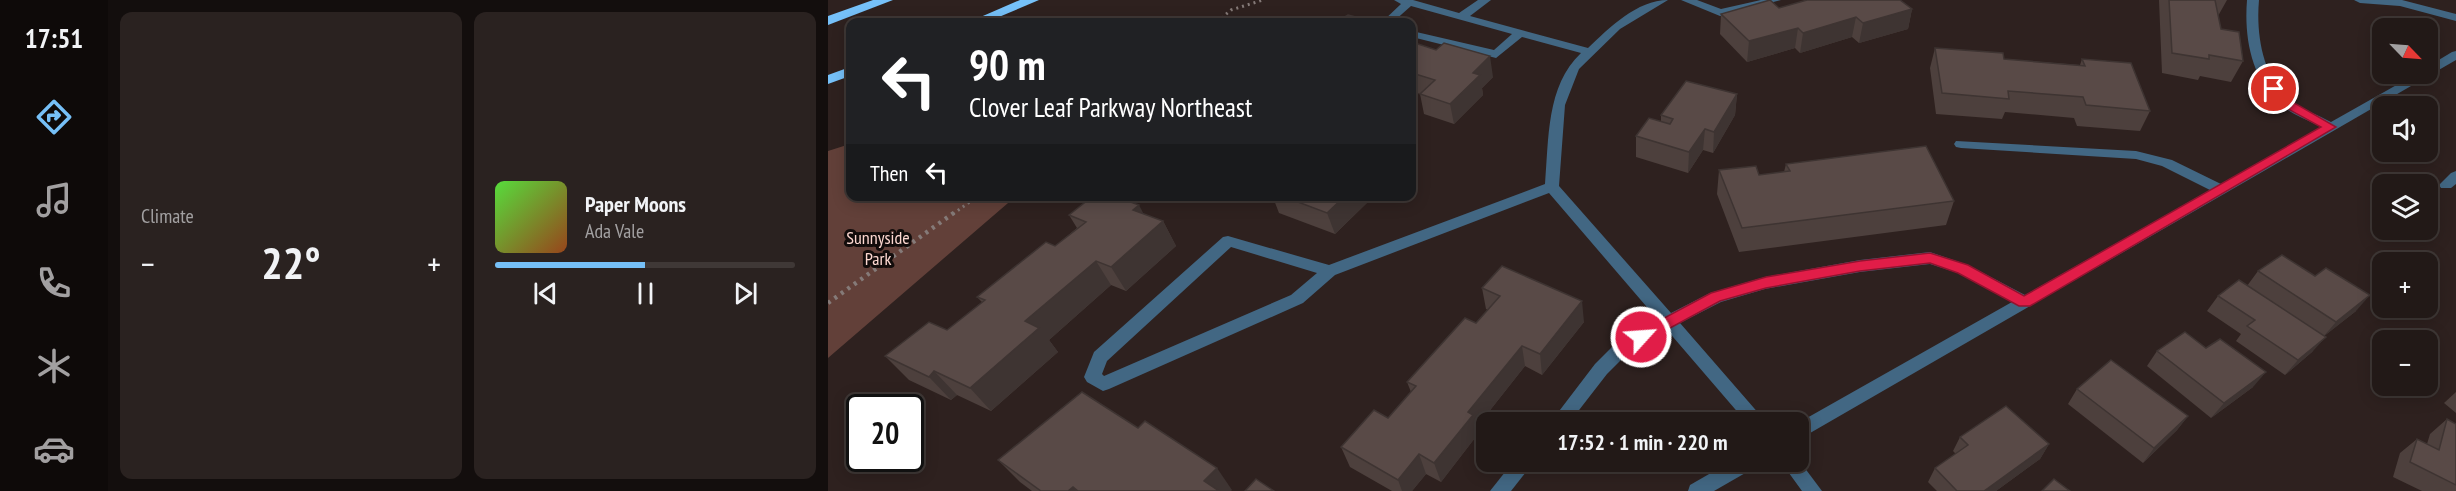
<!DOCTYPE html>
<meta charset="utf-8">
<style>
body{margin:0;font-family:"PT Sans Narrow",sans-serif;background:#2a2220;color:#f1f3f6;height:100vh;display:flex;flex-direction:column;font-size:22px;white-space:nowrap}
*{box-sizing:border-box;margin:0}
p{font-size:20px;color:#a2a0a1}
.icon{flex:none;width:33px;height:33px;fill:none;stroke:currentColor;stroke-width:2;stroke-linecap:round;stroke-linejoin:round}
.map{position:relative;flex:1;overflow:hidden}
.sheet{display:flex;flex-direction:column;gap:12px;padding:12px;background:#130e0d;width:720px}
.sheet>*{flex:none}
.guide{position:absolute;left:18px;top:18px;width:570px;height:183px;border-radius:12px;box-shadow:0 3px 15px #0003,0 0 0 2px #3f3836;background:#202124;color:#fff;overflow:hidden}
.needle{width:39px;rotate:115deg}
.fabs{position:absolute;left:1544px;top:18px;display:grid;gap:12px}
.fabs a{display:grid;place-items:center;width:66px;height:66px;border-radius:12px;background:#221917;box-shadow:0 3px 15px #0003,0 0 0 2px #3f3836;font-size:30px}
.speed{position:absolute;left:18px;top:394px;display:flex;gap:12px;font-size:30px;font-weight:700;text-align:center}
.speed>*{display:grid;place-content:center;width:78px;height:78px;border-radius:50%;background:#221917;box-shadow:0 3px 15px #0003,0 0 0 2px #3f3836;line-height:1}
.speed .limit{border:3px solid #111;border-radius:9px;background:#fff;color:#111}
.pin{position:absolute;display:grid;place-items:center;width:51px;height:51px;color:#fff;margin:-26px;border:3px solid #fff;border-radius:50%;box-shadow:0 2px 6px #0007}
.me{position:absolute;width:66px;margin:-33px;rotate:64deg;stroke-linejoin:round;filter:drop-shadow(0 0 4px #0008)}
.turn{display:flex;align-items:center;gap:21px;height:126px;padding:0 24px;font-size:27px}
.turn .icon{width:78px;height:78px;stroke-width:2.5}
.turn b{display:block;font-size:42px;line-height:51px}
.then{display:flex;align-items:center;height:57px;padding:0 24px;background:#0003;gap:12px;font-size:22px}
.big{font-size:45px;font-weight:800;line-height:1.1}
.sheet .widget{flex:1;display:flex;flex-direction:column;justify-content:center;gap:9px;min-width:0;padding:0 21px;border-radius:12px;background:#2a2220}
.song{display:flex;align-items:center;gap:18px}
.cover{width:72px;height:72px;border-radius:9px;background:linear-gradient(135deg,hsl(110 70% 55%),hsl(20 70% 35%))}
.played{height:6px;border-radius:3px;background:linear-gradient(90deg,#76c0f7 50%,#3f3836 50%)}
.keys{display:flex;justify-content:space-around;direction:ltr}
.heat{display:flex;justify-content:space-between;align-items:center;font-size:33px;direction:ltr}
.sheet .tiles{flex:1;display:grid;gap:12px;grid-template-columns:repeat(2,1fr)}
.trip{position:absolute;left:648px;top:412px;width:333px;height:60px;border-radius:12px;background:#221917;box-shadow:0 3px 15px #0003,0 0 0 2px #3f3836;font-weight:800;line-height:60px;text-align:center}
main{display:flex;flex:1;min-height:0}
.menu{display:flex;flex-direction:column;width:108px;justify-content:space-around;align-items:center;background:#0e0a09;color:#a2a0a1}
.menu .icon{width:42px;height:42px}
.menu .selected{color:#76c0f7}
.menu b{font-size:27px;color:#f1f3f6}
.map>svg:first-child{display:block}
.green{fill:#624039}
.lines{fill:none;stroke-linecap:round;stroke-linejoin:round}
.path-far1{stroke:#857a78;stroke-width:3;stroke-dasharray:2 4;stroke-linecap:butt}
.path{stroke:#857a78;stroke-width:4.5;stroke-dasharray:3 5;stroke-linecap:butt}
.minor{fill:#426783;fill-rule:evenodd}
.highway{fill:#76c1f9;fill-rule:evenodd}
.wall{fill:#4d403d}
.shaded-wall{fill:#3e3432}
.building{fill:#594a47;stroke:#3e3432;stroke-width:1.5}
.route{fill:#e11d48;stroke:#92132f;stroke-width:1.5}
.labels{text-anchor:middle;dominant-baseline:central;stroke-width:6;stroke-linejoin:round;paint-order:stroke}
.park-label{font-size:18px;fill:#fdd8d1;stroke:#120c0b}
</style>
<main>
<nav class="menu">
<b>17:51</b>
<svg class="icon selected" aria-label="directions" viewBox="0 0 24 24"><path d="M12 3l9 9-9 9-9-9zM9 14v-3h6M13 9l2 2-2 2"/></svg>
<svg class="icon" aria-label="music" viewBox="0 0 24 24"><path d="M9 18V5l10-2v13"/><circle cx="6" cy="18" r="3"/><circle cx="16" cy="16" r="3"/></svg>
<svg class="icon" aria-label="phone" viewBox="0 0 24 24"><path d="M5 4h4l2 5-3 2q2 4 5 5l2-3 5 2v4C11 20 4 13 5 4z"/></svg>
<svg class="icon" aria-label="climate" viewBox="0 0 24 24"><path d="M12 3v18M4 7l16 10M4 17L20 7"/></svg>
<svg class="icon" aria-label="car" viewBox="0 0 24 24"><path d="M5 17H2v-5l4-1 3-4h7l3 4 3 1v5h-3M9 17h6M6 11h13"/><circle cx="7" cy="17" r="2"/><circle cx="17" cy="17" r="2"/></svg>
</nav>
<section class="sheet">
<div class="tiles">
<div class="widget"><p>Climate</p>
<div class="heat"><a>−</a><b class="big">22°</b><a>+</a></div>
</div>
<div class="widget">
<div class="song"><i class="cover"></i><div><b>Paper Moons</b><p>Ada Vale</p></div></div>
<div class="played"></div>
<div class="keys"><svg class="icon" aria-label="previous" viewBox="0 0 24 24"><path d="M18 5L8 12l10 7zM5 5v14"/></svg><svg class="icon" aria-label="pause" viewBox="0 0 24 24"><path d="M8 5v14M16 5v14"/></svg><svg class="icon" aria-label="next" viewBox="0 0 24 24"><path d="M6 5l10 7-10 7zM19 5v14"/></svg></div>
</div>
</div>
</section>
<div class="map">
<svg width="1628" height="491" viewBox="0 0 1628 491">
<rect width="100%" height="100%" fill="#2e211f"/>
<polygon class="green" points="22,144 22,196 187,197 0,358 0,151"/>
<g class="lines">
<g class="path-far1">
<polyline points="389,22 403,10 435,0"/>
<polyline points="125,214 150,196"/>
</g>
<polyline class="path" points="0,303 127,212"/>
<g class="minor">
<path d="M566,0H585L631,13L650,0H663L642,16L760,48C781,28 809,0 840,0L792,29L751,69L737,105L731,186L843,313L882,293L937,277L1032,260L1102,252L1140,265L1197,295L1382,190L1334,166L1308,159L1133,148L1128,147L1126,144L1128,141L1308,151L1344,160L1393,184L1493,127C1480,120 1463,114 1452,104C1423,78 1416,37 1419,0H1431C1428,33 1434,76 1461,99C1473,109 1490,115 1503,122L1588,74H1599V67L1624,52L1628,51V60L970,440V423L1184,302L1130,273L1102,264L1032,272L937,289L893,302L852,323L939,423H919L839,330L804,349L779,374L741,423H722L767,364L792,339L830,320L721,193L507,275L475,303L281,389L275,391L259,382L256,377L266,352L395,237L400,236L501,265L717,184C721,139 718,86 753,53L694,37L668,58L584,37V31L666,50L684,34L583,6L565,22H554L573,4ZM403,247L489,273L463,295L276,376L274,374L279,361Z"/>
<polygon points="853,0 869,0 893,9 933,0 953,0 892,16"/>
<polygon points="1526,0 1574,0 1628,14 1628,21 1572,6 1532,3"/>
<polygon points="1628,171 1628,184 1623,188 1613,188 1611,185 1623,173"/>
<polygon points="970,459 994,491 974,491 953,462 970,462"/>
<polygon points="685,462 706,462 683,491 662,491"/>
<polygon points="902,462 928,462 926,468 886,491 860,491 862,485"/>
</g>
<g class="highway">
<polygon points="45,0 65,0 0,25 0,16"/>
<polygon points="192,0 211,0 159,22 141,22"/>
<polygon points="22,67 22,76 0,84 0,75"/>
</g>
</g>
<g class="wall">
<polygon points="1331,0 1399,0 1390,16 1393,29 1415,61 1403,82 1372,76 1370,80 1334,73"/>
<polygon points="951,8 1084,9 1080,29 1031,43 1024,37 972,53 967,48 919,62 892,34 893,14"/>
<polygon points="584,42 665,77 654,88 655,95 626,124 596,114 592,94 589,93 584,98"/>
<polygon points="1107,48 1176,59 1252,65 1254,59 1322,111 1312,131 1249,126 1246,118 1177,112 1174,119 1108,114 1102,68"/>
<polygon points="909,94 907,115 885,153 875,150 860,173 808,157 808,136 833,121 833,115"/>
<polygon points="958,164 1126,201 1118,225 911,252 889,194 891,170 931,175 956,172"/>
<polygon points="436,196 546,196 507,234 451,213 446,200"/>
<polygon points="316,214 335,221 348,246 298,291 283,285 221,340 230,352 163,411 129,395 123,400 81,380 57,356 119,330 154,302 149,297 227,246 249,228 241,215"/>
<polygon points="1430,271 1528,311 1496,336 1484,352 1457,375 1408,341 1413,334 1379,311 1390,296 1419,286"/>
<polygon points="654,288 756,322 714,375 697,366 648,428 650,434 613,482 598,474 584,491 564,491 522,467 513,447 560,418 583,392 579,382 648,323 660,310 658,309"/>
<polygon points="1329,351 1425,387 1383,418 1319,366"/>
<polygon points="1249,389 1360,416 1349,430 1315,463 1240,404"/>
<polygon points="1628,392 1628,413 1616,403"/>
<polygon points="1619,419 1628,424 1628,491 1594,491 1565,477 1572,453 1589,439 1599,444 1602,434"/>
<polygon points="1132,437 1221,444 1212,459 1168,491 1109,491 1100,482 1107,468 1128,454 1125,451"/>
<polygon points="170,460 404,490 204,491 192,482"/>
</g>
<g class="shaded-wall">
<polygon points="1084,9 1080,29 1031,43 1035,23"/>
<polygon points="1028,17 1024,37 972,53 975,33"/>
<polygon points="970,28 967,48 919,62 921,41"/>
<polygon points="662,56 665,77 654,88 655,95 626,124 622,104 645,73"/>
<polygon points="584,73 589,93 584,98"/>
<polygon points="909,94 907,115 885,153 886,132"/>
<polygon points="877,129 875,150 860,173 861,152"/>
<polygon points="517,196 546,196 507,234 499,213"/>
<polygon points="311,205 324,230 305,210"/>
<polygon points="335,221 348,246 298,291 283,267"/>
<polygon points="268,261 283,285 221,340 230,352 163,411 142,388 197,321"/>
<polygon points="1542,295 1528,311 1495,337 1508,322"/>
<polygon points="754,301 756,322 714,375 712,354"/>
<polygon points="1498,337 1484,352 1457,375 1470,360"/>
<polygon points="694,346 697,366 648,428 650,434 613,482 606,463 640,412"/>
<polygon points="106,371 129,395 123,400 101,377"/>
<polygon points="1438,372 1425,387 1383,418 1396,403"/>
<polygon points="1360,416 1349,430 1315,463 1326,448"/>
<polygon points="1221,444 1212,459 1168,491 1156,491"/>
<polygon points="591,454 598,474 584,491 574,491 570,480"/>
<polygon points="389,468 404,490 403,491 383,491 376,481"/>
<polygon points="245,487 248,491 240,491"/>
</g>
<g class="building">
<polygon points="942,0 951,8 979,0 1072,0 1084,9 1035,23 1028,17 975,33 970,28 921,41 893,14"/>
<polygon points="1341,0 1387,0 1393,29 1411,32 1415,61 1381,55 1381,59 1344,53"/>
<polygon points="520,15 547,22 508,22"/>
<polygon points="584,42 608,50 616,43 662,56 645,73 652,75 622,104 592,94 607,80 584,73"/>
<polygon points="1107,48 1175,53 1176,59 1257,66 1254,59 1303,63 1322,111 1258,105 1255,97 1180,91 1181,99 1114,93"/>
<polygon points="858,81 909,94 886,132 877,129 861,152 808,136 821,118 842,124 845,119 833,115"/>
<polygon points="1098,146 1126,201 914,228 891,170 928,166 931,175 962,171 958,164"/>
<polygon points="265,196 286,196 311,205 305,210 335,221 283,267 268,261 197,321 211,328 142,388 106,371 101,377 57,356 101,322 119,330 157,300 149,297 218,242 227,246 258,222 241,215"/>
<polygon points="454,196 517,196 499,213"/>
<polygon points="1454,255 1487,276 1498,268 1542,295 1508,322 1430,271"/>
<polygon points="674,266 754,301 712,354 694,346 640,412 645,415 606,463 591,454 570,480 513,447 546,410 560,418 588,386 579,382 637,318 648,323 672,296 654,288"/>
<polygon points="1411,280 1498,337 1470,360 1419,326 1427,320 1390,296"/>
<polygon points="1357,332 1378,348 1392,339 1438,372 1396,403 1329,351"/>
<polygon points="1283,360 1360,416 1326,448 1249,389"/>
<polygon points="254,392 310,428 317,421 389,468 376,481 391,491 250,491 245,487 240,491 213,491 170,460"/>
<polygon points="1178,406 1221,444 1156,491 1129,491 1107,468 1140,445 1132,437"/>
<polygon points="1619,419 1628,424 1628,485 1582,462 1589,439 1611,450"/>
<polygon points="428,479 446,491 417,491"/>
<polygon points="1226,479 1242,491 1214,491"/>
</g>
<polygon class="route" points="1442,87 1450,87 1461,100 1508,127 1202,306 1191,306 1130,273 1102,263 1032,271 938,288 892,301 818,341 808,341 806,337 808,333 883,293 938,277 1032,261 1102,253 1140,265 1196,296 1493,127 1453,105 1440,89"/>
<g class="labels">
<g class="park-label">
<text x="50" y="237">Sunnyside<tspan x="50" dy="21">Park</tspan></text>
</g>
</g>
</svg>
<div class="fabs">
<a><svg class="needle" viewBox="-14 -14 28 28"><path d="M0-13l5 13h-10z" fill="#e53935"/><path d="M0 13l5-13h-10z" fill="#a2a0a1"/></svg></a>
<a><svg class="icon" aria-label="sound" viewBox="0 0 24 24"><path d="M4 9h4l5-4v14l-5-4H4zM17 9q2 3 0 6"/></svg></a>
<a><svg class="icon" aria-label="layers" viewBox="0 0 24 24"><path d="M12 4l9 5-9 5-9-5zM3 14l9 5 9-5"/></svg></a>
<a>+</a>
<a>−</a>
</div>
<div class="speed"><div class="limit">20</div></div>
<div class="pin" style="left:1446px;top:89px;background:#d93025"><svg class="icon" aria-label="arrive" viewBox="0 0 24 24"><path d="M6 21V4h12l-3 4 3 4H6"/></svg></div>
<svg class="me" style="left:813px;top:337px" viewBox="-20 -20 40 40"><circle r="17" fill="#e11d48" stroke="#fff" stroke-width="3"/><path d="M0-11L8 9 0 5-8 9z" fill="#fff"/></svg>
<div class="trip">17:52 · 1 min · 220 m</div>
<div class="guide">
<div class="turn"><svg class="icon" aria-label="left" viewBox="0 0 24 24"><path d="M17 20v-9H6M10 6l-5 5 5 5"/></svg><div><b>90 m</b>Clover Leaf Parkway Northeast</div></div>
<div class="then">Then<svg class="icon" aria-label="left" viewBox="0 0 24 24"><path d="M17 20v-9H6M10 6l-5 5 5 5"/></svg></div>
</div>
</div>
</main>
